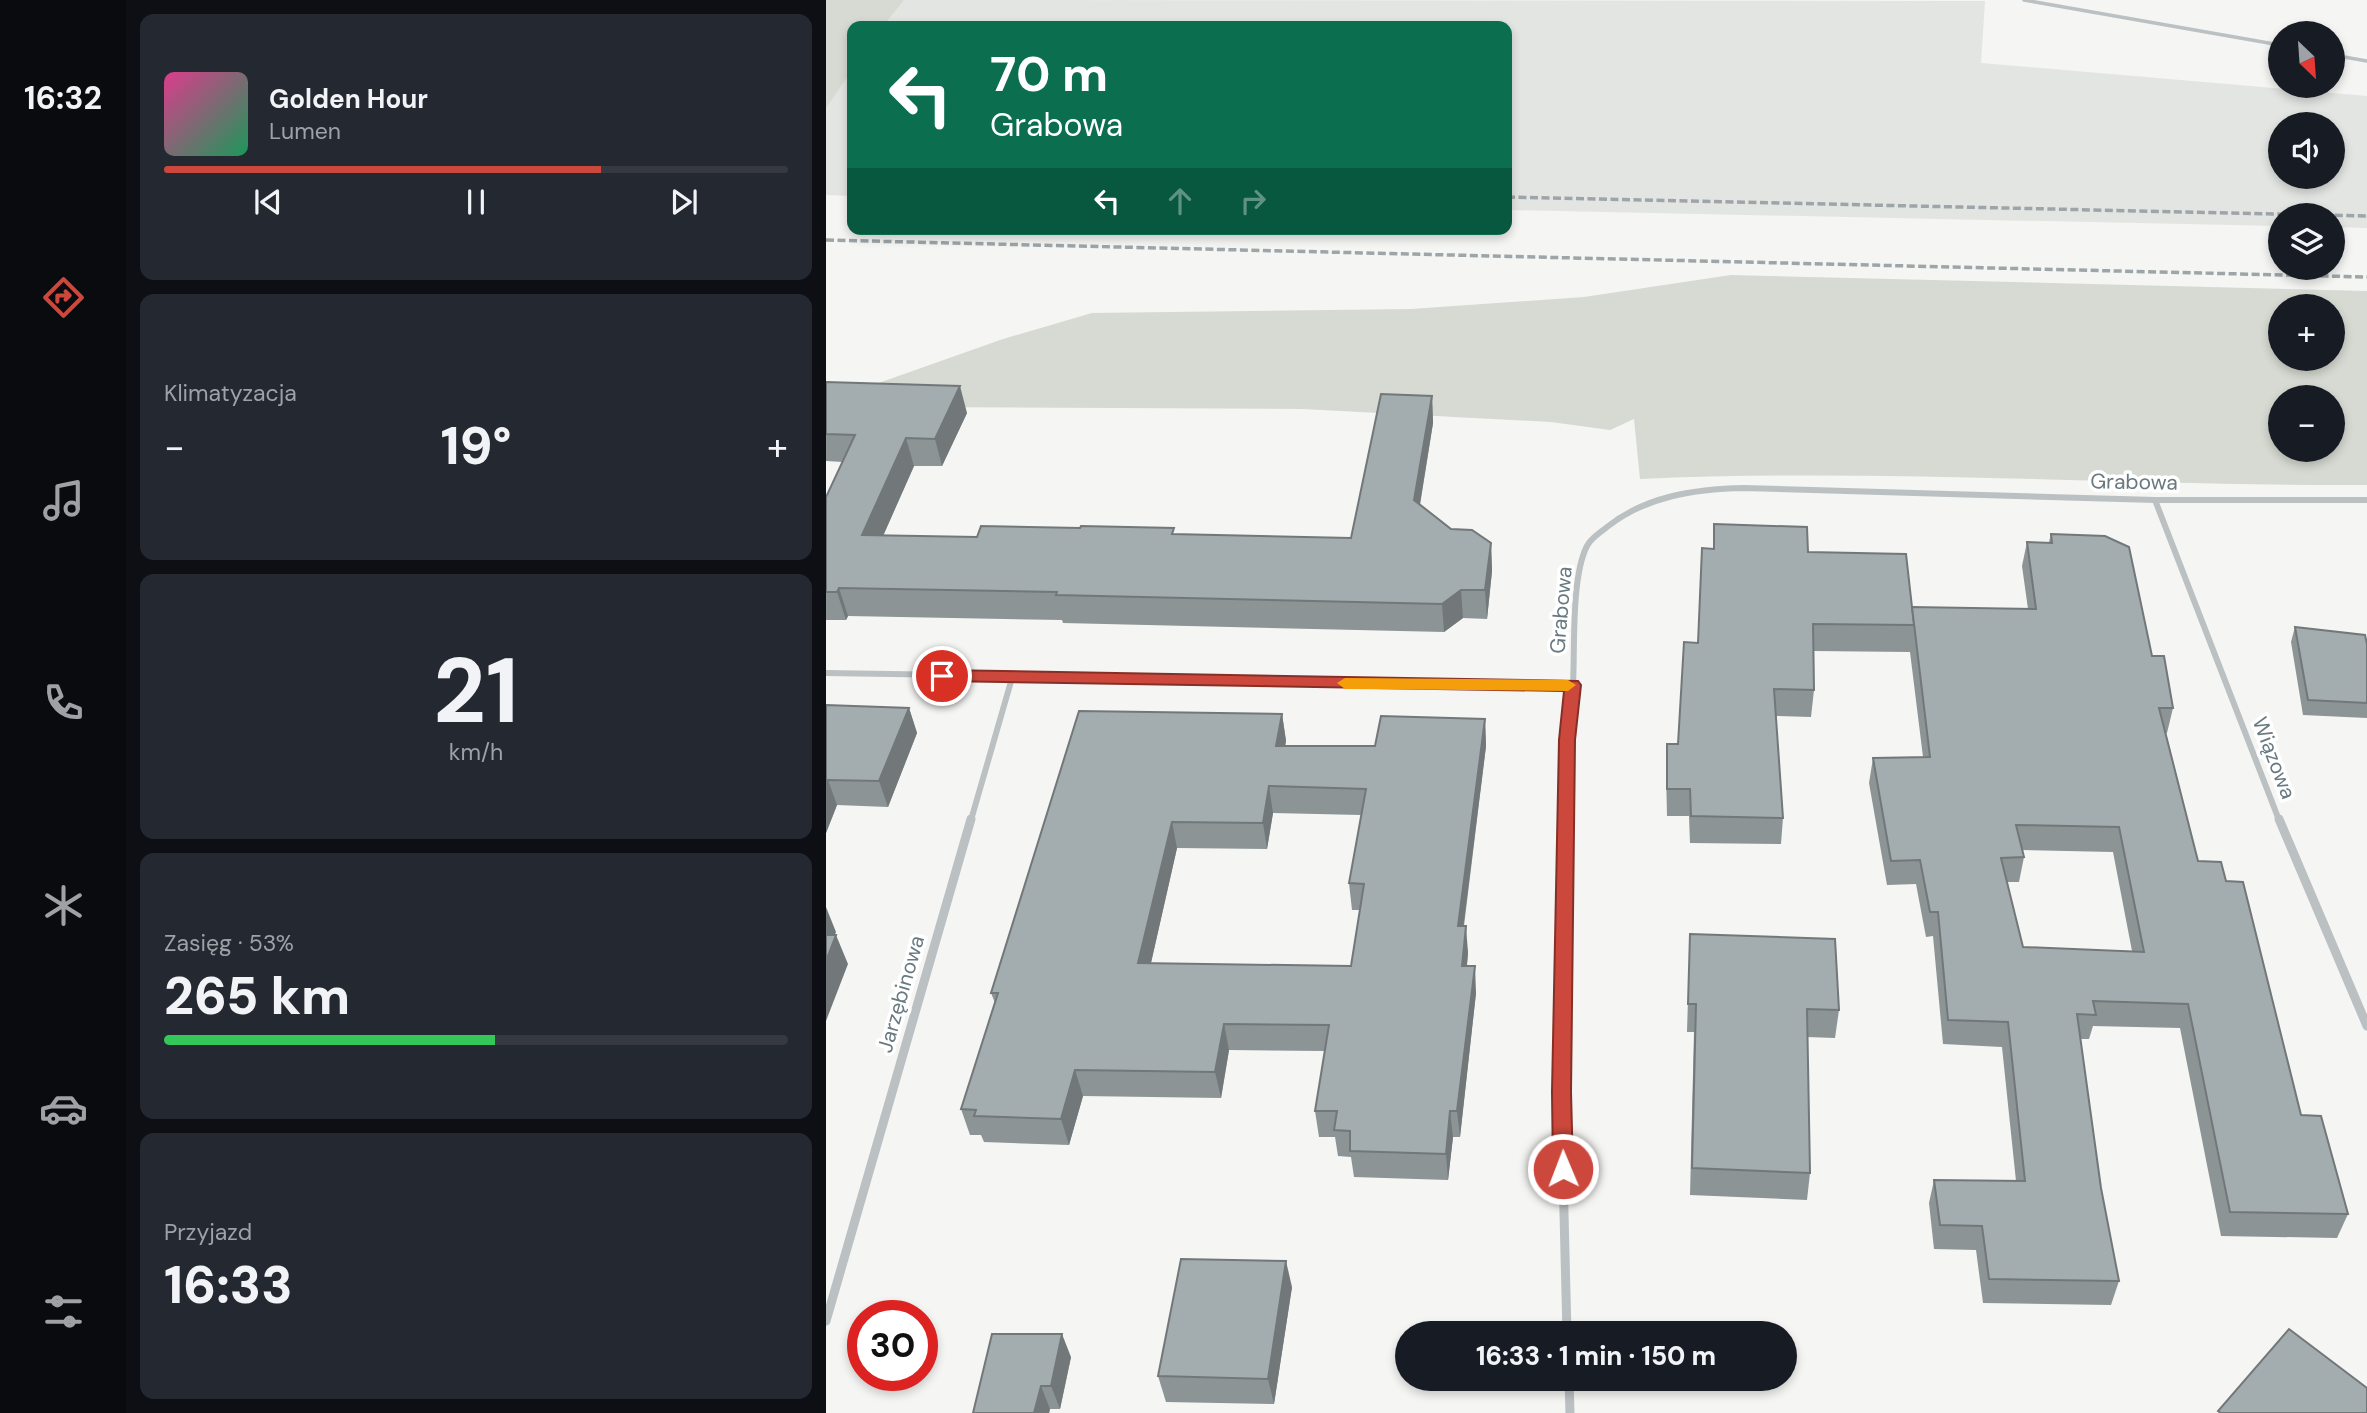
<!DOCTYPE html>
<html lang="pl">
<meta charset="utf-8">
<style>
body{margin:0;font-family:"DM Sans",sans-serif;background:#242831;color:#f1f3f6;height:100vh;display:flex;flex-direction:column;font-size:26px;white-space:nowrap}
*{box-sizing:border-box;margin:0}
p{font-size:23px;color:#9ea1a6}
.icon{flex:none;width:38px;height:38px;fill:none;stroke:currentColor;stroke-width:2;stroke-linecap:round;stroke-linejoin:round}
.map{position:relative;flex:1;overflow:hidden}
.sheet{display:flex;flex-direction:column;gap:14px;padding:14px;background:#0d0f14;width:700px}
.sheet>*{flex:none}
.guide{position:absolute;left:21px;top:21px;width:665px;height:214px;border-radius:14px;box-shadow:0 4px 10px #0003;background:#0b6e4f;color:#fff;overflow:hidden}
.needle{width:46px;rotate:155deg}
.controls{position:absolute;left:1442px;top:21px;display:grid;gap:14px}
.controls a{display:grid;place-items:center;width:77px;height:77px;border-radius:50%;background:#171b24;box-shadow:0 4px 10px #0003;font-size:35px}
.speed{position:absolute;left:21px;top:1300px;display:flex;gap:14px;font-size:35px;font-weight:700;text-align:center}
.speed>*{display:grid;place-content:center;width:91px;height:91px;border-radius:50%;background:#171b24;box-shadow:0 4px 10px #0003;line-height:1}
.speed .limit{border:10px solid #d22;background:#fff;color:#111}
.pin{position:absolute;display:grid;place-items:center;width:60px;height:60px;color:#fff;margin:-30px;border:4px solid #fff;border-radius:50%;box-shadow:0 2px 7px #0007}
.me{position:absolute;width:77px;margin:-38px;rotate:359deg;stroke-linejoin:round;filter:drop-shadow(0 0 5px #0008)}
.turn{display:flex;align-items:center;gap:24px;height:147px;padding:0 28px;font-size:32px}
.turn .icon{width:91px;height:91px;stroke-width:2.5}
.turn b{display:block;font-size:49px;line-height:60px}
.lanes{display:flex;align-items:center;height:66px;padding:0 28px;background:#0003;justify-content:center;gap:35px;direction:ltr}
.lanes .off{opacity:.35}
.big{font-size:52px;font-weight:800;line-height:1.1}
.sheet .widget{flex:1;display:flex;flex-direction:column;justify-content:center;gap:10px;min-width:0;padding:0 24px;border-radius:14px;background:#242831}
.sheet .dial{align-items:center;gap:0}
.dial b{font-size:91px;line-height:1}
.song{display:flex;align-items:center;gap:21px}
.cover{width:84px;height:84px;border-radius:10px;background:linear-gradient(135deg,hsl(330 70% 55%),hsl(150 70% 35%))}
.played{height:7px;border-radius:4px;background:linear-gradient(90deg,#cc483c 70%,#363941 70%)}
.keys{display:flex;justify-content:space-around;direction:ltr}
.heat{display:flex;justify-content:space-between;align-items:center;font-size:38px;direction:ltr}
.charge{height:10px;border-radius:5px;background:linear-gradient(90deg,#34c759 53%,#363941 0)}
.trip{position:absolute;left:569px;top:1321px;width:402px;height:70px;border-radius:35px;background:#171b24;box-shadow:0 4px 10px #0003;font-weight:800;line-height:70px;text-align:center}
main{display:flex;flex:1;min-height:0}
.tabs{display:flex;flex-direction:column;width:126px;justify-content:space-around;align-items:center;background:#090b0e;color:#9ea1a6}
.tabs .icon{width:49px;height:49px}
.tabs .on{color:#cc483c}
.tabs b{font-size:32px;color:#f1f3f6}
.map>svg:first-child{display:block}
.built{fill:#e3e5e3;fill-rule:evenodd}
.green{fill:#d6dad2;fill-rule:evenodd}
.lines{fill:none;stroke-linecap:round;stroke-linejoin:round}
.service{stroke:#bbc0c2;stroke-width:3.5}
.minor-far1{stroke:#bbc0c2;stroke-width:6}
.minor{stroke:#bbc0c2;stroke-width:9}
.rail{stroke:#9da5a8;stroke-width:3.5;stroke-dasharray:8 3.5;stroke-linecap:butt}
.wall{fill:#8c9496;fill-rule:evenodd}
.shaded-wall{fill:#72787a}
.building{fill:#a3acaf;stroke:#72787a;stroke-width:2;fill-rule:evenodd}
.route{fill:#cc483c;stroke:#852f27;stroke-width:2}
.slow{fill:#f59e0b}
.labels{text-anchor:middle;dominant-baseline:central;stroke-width:7;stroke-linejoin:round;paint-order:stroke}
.street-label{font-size:21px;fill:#687980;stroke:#fff}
</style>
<main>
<nav class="tabs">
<b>16:32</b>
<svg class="icon on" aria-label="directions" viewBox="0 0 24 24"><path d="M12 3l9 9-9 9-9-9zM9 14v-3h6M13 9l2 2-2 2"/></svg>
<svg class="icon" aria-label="music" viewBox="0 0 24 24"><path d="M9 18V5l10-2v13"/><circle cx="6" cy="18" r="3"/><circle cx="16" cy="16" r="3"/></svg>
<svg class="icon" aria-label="phone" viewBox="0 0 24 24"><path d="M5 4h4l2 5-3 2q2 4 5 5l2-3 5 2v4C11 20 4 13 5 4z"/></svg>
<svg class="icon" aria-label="climate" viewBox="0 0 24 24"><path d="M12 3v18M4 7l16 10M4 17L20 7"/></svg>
<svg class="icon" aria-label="car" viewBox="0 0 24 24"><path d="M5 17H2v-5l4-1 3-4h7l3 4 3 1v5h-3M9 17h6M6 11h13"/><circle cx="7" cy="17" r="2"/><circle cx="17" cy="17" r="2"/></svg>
<svg class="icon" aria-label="filters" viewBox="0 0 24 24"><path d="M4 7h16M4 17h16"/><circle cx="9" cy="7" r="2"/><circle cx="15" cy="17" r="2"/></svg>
</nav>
<section class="sheet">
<div class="widget">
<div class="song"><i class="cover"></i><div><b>Golden Hour</b><p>Lumen</p></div></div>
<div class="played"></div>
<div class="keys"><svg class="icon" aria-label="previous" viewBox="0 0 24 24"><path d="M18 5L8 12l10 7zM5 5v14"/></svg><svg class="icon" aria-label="pause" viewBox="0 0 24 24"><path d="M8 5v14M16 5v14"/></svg><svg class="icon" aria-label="next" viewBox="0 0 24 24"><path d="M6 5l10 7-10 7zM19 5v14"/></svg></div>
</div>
<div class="widget"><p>Klimatyzacja</p>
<div class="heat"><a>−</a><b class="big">19°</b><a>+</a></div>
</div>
<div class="widget dial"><b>21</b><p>km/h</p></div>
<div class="widget"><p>Zasięg · 53%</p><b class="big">265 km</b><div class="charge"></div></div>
<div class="widget"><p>Przyjazd</p><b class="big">16:33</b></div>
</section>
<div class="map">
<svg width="1541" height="1413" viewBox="0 0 1541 1413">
<rect width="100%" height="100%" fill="#f5f5f3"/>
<g class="built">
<path d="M62,0L1159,1L1155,63L1541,96V228L1507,227V215H1454V226L681,210V26H37ZM1454,124H1507V177H1454Z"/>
<polygon points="26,38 26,196 0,195 0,67"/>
</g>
<g class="green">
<polygon points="0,0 78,0 57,26 26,26 26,70 0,108"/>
<path d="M905,275L1541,291V485C1299,486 1056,468 814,479L808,419L784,430L725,422L477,409L89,407L30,391L177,339L266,313L585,309L758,297ZM1454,306H1507V359H1454ZM1454,397H1507V450H1454Z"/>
</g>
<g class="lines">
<g class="service">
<polyline points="1198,0 1454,45"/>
<polyline points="1507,55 1541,61"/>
</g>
<g class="minor-far1">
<polyline points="1329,500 1453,820"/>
<path d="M0,673L747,685C749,648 745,577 761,546C765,538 774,533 781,527C820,496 869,489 918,488L1329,500H1541"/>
<polyline points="145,820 186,678"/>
<polyline points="740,820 741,740 747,685"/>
</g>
<g class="minor">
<polyline points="740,819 735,1092 741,1334"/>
<polyline points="1453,819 1541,1026"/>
<polyline points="0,1321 145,819"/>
<polyline points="743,1379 744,1413"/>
</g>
<g class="rail">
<polyline points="681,197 1541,216"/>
<polyline points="0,240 1541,277"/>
</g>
</g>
<g class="wall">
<polygon points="0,382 141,413 116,466 88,466 57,536 151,537 349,534 525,538 606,396 607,423 594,505 625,529 665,543 666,571 661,619 637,618 618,632 237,623 236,620 22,616 20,620 0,620 0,497 17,462 0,461"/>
<path d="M888,524L982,552L1086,607L1202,609L1196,566L1201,542H1223L1225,534L1326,656L1347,708L1341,733H1340L1372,861L1400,881L1475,1115L1522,1214L1511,1238L1395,1236L1354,1028L1267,1026L1263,1039H1254L1275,1188L1293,1281L1285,1305L1157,1303L1150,1250L1108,1249L1103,1203L1108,1180L1190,1181L1176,1047L1117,1044L1107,936L1100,937L1090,884L1061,885L1043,783L1047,758L1097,757L1084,652L987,651L988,690L985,717L950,716L957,818L955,844L864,843L863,816H841L840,771L841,744H852L872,643L887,549ZM1197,850L1287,852L1306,951L1197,947L1181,882H1193L1198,857Z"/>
<polygon points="1469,627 1541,644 1541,718 1477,715 1465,642"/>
<polygon points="0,705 83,708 91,733 62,807 11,805 0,833"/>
<path d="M456,714L460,741L459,746H549L659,719L660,746L638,926L642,953L641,966L650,993L634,1137H627L622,1180L528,1177L525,1157L512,1156L509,1137H493L489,1111L499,1051L403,1050L395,1098L257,1096L243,1145L158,1142L155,1135H144L135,1109L169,1003L165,993ZM447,813L535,815L523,883L526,910H534L525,966L325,963L351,848L441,849Z"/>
<polygon points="864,934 1013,1010 1009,1038 981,1037 984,1173 981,1200 864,1195 868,1032 861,1032"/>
<polygon points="466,1287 448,1404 340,1402 332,1376"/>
<polygon points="245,1357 234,1409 224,1409 223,1413 147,1413"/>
</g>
<g class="shaded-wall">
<polygon points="134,386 141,413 116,466 109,439"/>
<polygon points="606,396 607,423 590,528 588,500"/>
<polygon points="80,438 88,466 45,563 36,535"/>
<polygon points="665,543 666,571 661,619 659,590"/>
<polygon points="13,588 22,616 20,620 11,592"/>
<polygon points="635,590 637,618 618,632 616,604"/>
<polygon points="83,708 91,733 62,807 53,781"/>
<polygon points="456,714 460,741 454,772 450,746"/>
<polygon points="659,719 660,746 634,953 632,926"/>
<polygon points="2,780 11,805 0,833 0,783"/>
<polygon points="443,786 447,813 441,849 437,823"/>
<polygon points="346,822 351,848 319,989 312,963"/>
<polygon points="0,907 10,932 0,957"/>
<polygon points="640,926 642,953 638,992 636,966"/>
<polygon points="10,935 22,964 0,1021 0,961"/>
<polygon points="649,966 650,993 634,1137 631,1111"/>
<polygon points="398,1024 403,1050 395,1098 389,1072"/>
<polygon points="249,1070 257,1096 243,1145 235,1119"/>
<polygon points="624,1111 627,1137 622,1180 620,1154"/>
<polygon points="460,1261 466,1287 448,1404 442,1379"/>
<polygon points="236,1334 245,1357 234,1409 225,1386"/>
<polygon points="215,1386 224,1409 223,1413 208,1413"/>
</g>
<g class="building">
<polygon points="0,382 134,386 109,439 80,438 36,535 151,537 155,526 254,528 255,526 348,528 346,534 525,538 555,394 606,396 588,500 625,529 646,530 665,543 659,590 635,590 616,604 230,595 231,592 13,588 11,592 0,592 0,497 29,435 0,434"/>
<polygon points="888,524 981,527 982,552 1080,554 1088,625 987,624 988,690 948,689 957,818 865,816 864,789 841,789 841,744 852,744 858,642 872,643 876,548 888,549"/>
<path d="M1225,534L1279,536L1303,547L1326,656H1338L1347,708H1333L1372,861L1395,862L1400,881L1417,882L1475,1115L1495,1116L1522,1214L1404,1212L1362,1004L1267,1001L1270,1015L1251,1014L1275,1188L1293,1281L1163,1279L1156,1226L1114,1225L1108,1180L1199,1181L1182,1022L1122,1020L1112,912H1104L1094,860L1065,861L1047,758L1104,757L1086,607L1210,609L1201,542L1226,543ZM1190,825L1293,827L1318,952L1197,947L1175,858L1198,857Z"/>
<polygon points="1469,627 1539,635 1541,644 1541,703 1482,700"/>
<polygon points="0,705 83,708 53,781 2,780 0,783"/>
<path d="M253,711L456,714L450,746H549L555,716L659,719L632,926H640L636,966H649L631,1111H624L620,1154L524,1151V1131L508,1130L511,1111H489L503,1025L398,1024L389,1072L249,1070L235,1119L148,1116L150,1110L135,1109L172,993H165ZM443,786L540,789L523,883L538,884L525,966L312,963L346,822L437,823Z"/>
<polygon points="864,934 1009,939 1013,1010 981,1009 984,1173 866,1168 870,1004 862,1004"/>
<polygon points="0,935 10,935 0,961"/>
<polygon points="355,1259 460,1261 442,1379 332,1376"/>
<polygon points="1463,1329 1541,1388 1541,1413 1395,1413 1392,1411"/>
<polygon points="166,1334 236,1334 225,1386 215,1386 208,1413 147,1413"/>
</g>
<polygon class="route" points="116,670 752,681 755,685 749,740 745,1092 747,1169 744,1175 737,1178 730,1175 727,1169 726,1092 733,740 738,691 116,681 108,676"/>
<polygon class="slow" points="519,678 742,680 750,685 742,691 519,689 511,683"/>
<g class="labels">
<g class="street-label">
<text transform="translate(1308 482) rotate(1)">Grabowa</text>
<text transform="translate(735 610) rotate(-85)">Grabowa</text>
<text transform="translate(1448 758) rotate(69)">Wiązowa</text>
<text transform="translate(75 994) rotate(-74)">Jarzębinowa</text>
</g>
</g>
</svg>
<div class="controls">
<a><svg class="needle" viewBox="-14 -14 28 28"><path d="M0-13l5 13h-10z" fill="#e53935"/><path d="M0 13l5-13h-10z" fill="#9ea1a6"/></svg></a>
<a><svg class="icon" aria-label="sound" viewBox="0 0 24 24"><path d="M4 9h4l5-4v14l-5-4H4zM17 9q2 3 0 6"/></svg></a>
<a><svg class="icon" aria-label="layers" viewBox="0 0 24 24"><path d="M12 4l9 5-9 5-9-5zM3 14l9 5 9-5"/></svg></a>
<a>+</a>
<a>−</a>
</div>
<div class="speed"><div class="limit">30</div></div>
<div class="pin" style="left:116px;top:676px;background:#d93025"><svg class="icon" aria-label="arrive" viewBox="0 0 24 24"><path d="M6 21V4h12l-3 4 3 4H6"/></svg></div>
<svg class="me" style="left:737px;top:1169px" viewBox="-20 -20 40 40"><circle r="17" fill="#cc483c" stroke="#fff" stroke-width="3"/><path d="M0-11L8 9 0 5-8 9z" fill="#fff"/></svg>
<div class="trip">16:33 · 1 min · 150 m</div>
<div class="guide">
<div class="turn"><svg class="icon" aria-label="left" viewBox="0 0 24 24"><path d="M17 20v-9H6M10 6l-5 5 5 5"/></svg><div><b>70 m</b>Grabowa</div></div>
<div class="lanes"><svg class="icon" aria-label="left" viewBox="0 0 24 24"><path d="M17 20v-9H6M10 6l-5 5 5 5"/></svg><svg class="icon off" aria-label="ahead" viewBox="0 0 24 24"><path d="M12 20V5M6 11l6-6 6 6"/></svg><svg class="icon off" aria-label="right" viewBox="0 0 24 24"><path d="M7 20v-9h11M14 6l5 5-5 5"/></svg></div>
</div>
</div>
</main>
